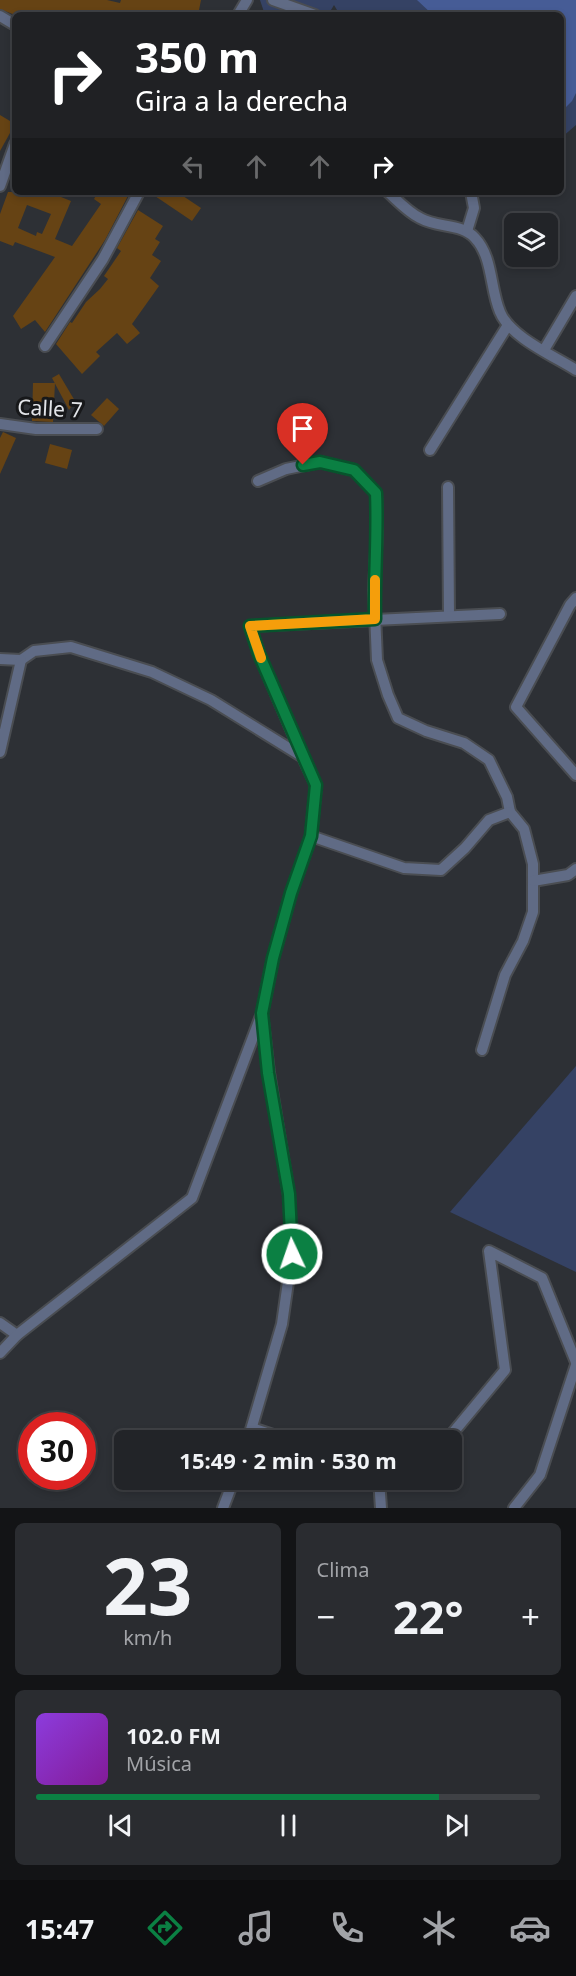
<!DOCTYPE html>
<html lang="es">
<meta charset="utf-8">
<style>
body{margin:0;font-family:"Noto Sans",sans-serif;background:#2a2c30;color:#f1f3f6;height:100vh;display:flex;flex-direction:column;font-size:22px;white-space:nowrap}
*{box-sizing:border-box;margin:0}
p{font-size:20px;color:#a2a4a8}
.icon{flex:none;width:33px;height:33px;fill:none;stroke:currentColor;stroke-width:2;stroke-linecap:round;stroke-linejoin:round}
.map{position:relative;height:1508px;overflow:hidden}
.panel{display:flex;flex-direction:column;gap:15px;padding:15px;background:#131416;flex:1}
.panel>*{flex:none}
.top-card{position:absolute;left:12px;top:12px;width:552px;height:183px;border-radius:9px;box-shadow:0 3px 9px #0003,0 0 0 2px #3f4145;background:#202124;color:#fff;overflow:hidden}
.buttons{position:absolute;left:504px;top:213px;display:grid;gap:12px}
.buttons a{display:grid;place-items:center;width:54px;height:54px;border-radius:9px;background:#222428;box-shadow:0 3px 9px #0003,0 0 0 2px #3f4145;font-size:30px}
.speed{position:absolute;left:18px;top:1412px;display:flex;gap:12px;font-size:30px;font-weight:700;text-align:center}
.speed>*{display:grid;place-content:center;width:78px;height:78px;border-radius:50%;background:#222428;box-shadow:0 3px 9px #0003,0 0 0 2px #3f4145;line-height:1}
.speed .limit{border:9px solid #d22;background:#fff;color:#111}
.pin{position:absolute;display:grid;place-items:center;width:51px;height:51px;color:#fff;margin:-62px -26px;border-radius:50% 50% 50% 0;rotate:-45deg;box-shadow:0 0 6px #0007}
.pin .icon{rotate:45deg}
.me{position:absolute;width:66px;margin:-33px;rotate:357deg;stroke-linejoin:round;filter:drop-shadow(0 0 4px #0008)}
.turn{display:flex;align-items:center;gap:21px;height:126px;padding:0 24px;font-size:27px}
.turn .icon{width:78px;height:78px;stroke-width:2.5}
.turn b{display:block;font-size:42px;line-height:51px}
.lanes{display:flex;align-items:center;height:57px;padding:0 24px;background:#0003;justify-content:center;gap:30px;direction:ltr}
.lanes .off{opacity:.35}
.big{font-size:45px;font-weight:700;line-height:1.1}
.panel .widget{flex:1;display:flex;flex-direction:column;justify-content:center;gap:9px;min-width:0;padding:0 21px;border-radius:9px;background:#2a2c30}
.panel .dial{align-items:center;gap:0}
.dial b{font-size:78px;line-height:1}
.song{display:flex;align-items:center;gap:18px}
.cover{width:72px;height:72px;border-radius:9px;background:linear-gradient(135deg,hsl(270 70% 55%),hsl(290 70% 35%))}
.played{height:6px;border-radius:3px;background:linear-gradient(90deg,#0b8043 80%,#3f4145 80%)}
.keys{display:flex;justify-content:space-around;direction:ltr}
.heat{display:flex;justify-content:space-between;align-items:center;font-size:33px;direction:ltr}
.panel .tiles{flex:1;display:grid;gap:15px;grid-template-columns:1fr 1fr}
.widget:last-child{grid-column:span 2}
.trip{position:absolute;left:114px;top:1430px;width:348px;height:60px;border-radius:9px;background:#222428;box-shadow:0 3px 9px #0003,0 0 0 2px #3f4145;font-weight:700;line-height:60px;text-align:center}
.tab-bar{display:flex;height:96px;justify-content:space-around;align-items:center;background:#0e0e10;color:#a2a4a8}
.tab-bar .icon{width:42px;height:42px}
.tab-bar .on{color:#0b8043}
.tab-bar b{font-size:27px;color:#f1f3f6}
.map>svg:first-child{display:block}
.green{fill:#354264}
.forest{fill:#465c96}
.building{fill:#664314;fill-rule:evenodd}
.lines{fill:none;stroke-linecap:round;stroke-linejoin:round}
.street-casing{stroke:#4a4d52;stroke-width:14}
.street{stroke:#606b85;stroke-width:10}
.route-casing{stroke:#07532c;stroke-width:15}
.route{stroke:#0b8043;stroke-width:10}
.slow{stroke:#f59e0b;stroke-width:10}
.labels{text-anchor:middle;dominant-baseline:central;stroke-width:6;stroke-linejoin:round;paint-order:stroke}
.street-label{font-size:21px;fill:#e3e5e9;stroke:#17181a}
</style>
<div class="map">
<svg width="576" height="1508" viewBox="0 0 576 1508">
<rect width="100%" height="100%" fill="#2d3035"/>
<g class="green">
<polygon points="260,0 576,0 576,125 561,138 561,15 340,15 334,5 328,15 265,15"/>
<polygon points="576,1066 576,1272 450,1212"/>
</g>
<polygon class="forest" points="417,0 576,0 576,93 572,101 561,112 561,15 433,15"/>
<g class="building">
<polygon points="0,0 107,0 120,3 121,0 201,0 198,15 15,15 0,9"/>
<polygon points="0,115 15,124 0,151"/>
<path d="M8,192H63L61,197L71,201L55,239L72,246L101,204L94,199L98,192H130L105,240L45,332L35,320L21,329L13,316L55,257L15,242L13,246L0,241V214ZM27,205L51,214L42,234L37,232L36,236L18,228Z"/>
<polygon points="149,192 177,192 201,208 192,221"/>
<polygon points="138,210 163,226 155,239 160,242 152,255 161,261 150,278 159,286 132,324 140,333 127,344 117,333 96,352 100,356 82,374 56,344 70,322 72,323 86,302 100,289 108,279 104,276 121,251 117,248"/>
<polygon points="59,374 75,401 69,410 52,378"/>
<polygon points="33,383 55,383 53,422 32,421"/>
<polygon points="107,398 119,409 104,426 91,415"/>
<polygon points="3,432 16,438 0,474 0,438"/>
<polygon points="50,444 72,450 67,469 45,463"/>
</g>
<g class="lines">
<defs>
<g id="street">
<polyline points="273,0 315,15"/>
<polyline points="238,15 247,0"/>
<polyline points="0,16 15,25"/>
<polyline points="0,186 15,144"/>
<path d="M388,192C398,201 408,212 420,218C437,228 462,223 475,238C493,257 490,289 500,312C510,337 554,356 576,370"/>
<polyline points="467,231 474,208 471,192"/>
<polyline points="45,346 103,259 139,192"/>
<polyline points="544,350 576,296"/>
<polyline points="0,424 36,429 97,429"/>
<polyline points="430,450 508,325"/>
<polyline points="258,481 286,469 320,462 354,470 376,493 377,531 374,590 377,660 388,695 398,718 426,731 464,743 489,760 507,797 510,812"/>
<polyline points="448,487 449,616"/>
<polyline points="576,598 570,605 516,707 576,775"/>
<polyline points="0,659 21,660 34,651 71,647 152,672 211,700 303,757 316,785 311,836 291,893 273,958 262,1013 269,1073 289,1195 292,1254 282,1324 248,1440"/>
<polyline points="0,752 21,660"/>
<polyline points="303,757 259,654 250,626 500,614"/>
<polyline points="311,836 404,868 441,870 465,848 489,820 510,812 524,829 533,864 533,912 523,941 505,975 482,1050"/>
<polyline points="533,881 568,875 576,869"/>
<polyline points="0,1323 17,1335"/>
<polyline points="0,1353 17,1335 192,1198 261,1016"/>
<polyline points="252,1428 288,1440"/>
<polyline points="447,1440 505,1370 489,1251 542,1278 576,1362"/>
<polyline points="379,1479 381,1508"/>
<polyline points="223,1508 234,1479"/>
<polyline points="514,1508 540,1475 576,1365"/>
</g>
</defs>
<use href="#street" class="street-casing"/>
<use href="#street" class="street"/>
</g>
<g class="lines">
<defs>
<path id="route" d="M292,1254L289,1194L268,1073L262,1013L273,958L291,893L311,836L316,785L259,654L250,626L375,619C374,577 378,535 376,493L354,470L320,462L303,465"/>
</defs>
<use href="#route" class="route-casing"/>
<use href="#route" class="route"/>
<polyline class="slow" points="261,658 250,626 375,619 375,580"/>
</g>
<g class="labels">
<g class="street-label">
<text transform="translate(50 408) rotate(3)">Calle 7</text>
</g>
</g>
</svg>
<div class="buttons">
<a><svg class="icon" aria-label="layers" viewBox="0 0 24 24"><path d="M12 4l9 5-9 5-9-5zM3 14l9 5 9-5"/></svg></a>
</div>
<div class="speed"><div class="limit">30</div></div>
<div class="pin" style="left:303px;top:465px;background:#d93025"><svg class="icon" aria-label="arrive" viewBox="0 0 24 24"><path d="M6 21V4h12l-3 4 3 4H6"/></svg></div>
<svg class="me" style="left:292px;top:1254px" viewBox="-20 -20 40 40"><circle r="17" fill="#0b8043" stroke="#fff" stroke-width="3"/><path d="M0-11L8 9 0 5-8 9z" fill="#fff"/></svg>
<div class="trip">15:49 · 2 min · 530 m</div>
<div class="top-card">
<div class="turn"><svg class="icon" aria-label="right" viewBox="0 0 24 24"><path d="M7 20v-9h11M14 6l5 5-5 5"/></svg><div><b>350 m</b>Gira a la derecha</div></div>
<div class="lanes"><svg class="icon off" aria-label="left" viewBox="0 0 24 24"><path d="M17 20v-9H6M10 6l-5 5 5 5"/></svg><svg class="icon off" aria-label="ahead" viewBox="0 0 24 24"><path d="M12 20V5M6 11l6-6 6 6"/></svg><svg class="icon off" aria-label="ahead" viewBox="0 0 24 24"><path d="M12 20V5M6 11l6-6 6 6"/></svg><svg class="icon" aria-label="right" viewBox="0 0 24 24"><path d="M7 20v-9h11M14 6l5 5-5 5"/></svg></div>
</div>
</div>
<section class="panel">
<div class="tiles">
<div class="widget dial"><b>23</b><p>km/h</p></div>
<div class="widget"><p>Clima</p>
<div class="heat"><a>−</a><b class="big">22°</b><a>+</a></div>
</div>
<div class="widget">
<div class="song"><i class="cover"></i><div><b>102.0 FM</b><p>Música</p></div></div>
<div class="played"></div>
<div class="keys"><svg class="icon" aria-label="previous" viewBox="0 0 24 24"><path d="M18 5L8 12l10 7zM5 5v14"/></svg><svg class="icon" aria-label="pause" viewBox="0 0 24 24"><path d="M8 5v14M16 5v14"/></svg><svg class="icon" aria-label="next" viewBox="0 0 24 24"><path d="M6 5l10 7-10 7zM19 5v14"/></svg></div>
</div>
</div>
</section>
<nav class="tab-bar">
<b>15:47</b>
<svg class="icon on" aria-label="directions" viewBox="0 0 24 24"><path d="M12 3l9 9-9 9-9-9zM9 14v-3h6M13 9l2 2-2 2"/></svg>
<svg class="icon" aria-label="music" viewBox="0 0 24 24"><path d="M9 18V5l10-2v13"/><circle cx="6" cy="18" r="3"/><circle cx="16" cy="16" r="3"/></svg>
<svg class="icon" aria-label="phone" viewBox="0 0 24 24"><path d="M5 4h4l2 5-3 2q2 4 5 5l2-3 5 2v4C11 20 4 13 5 4z"/></svg>
<svg class="icon" aria-label="climate" viewBox="0 0 24 24"><path d="M12 3v18M4 7l16 10M4 17L20 7"/></svg>
<svg class="icon" aria-label="car" viewBox="0 0 24 24"><path d="M5 17H2v-5l4-1 3-4h7l3 4 3 1v5h-3M9 17h6M6 11h13"/><circle cx="7" cy="17" r="2"/><circle cx="17" cy="17" r="2"/></svg>
</nav>
